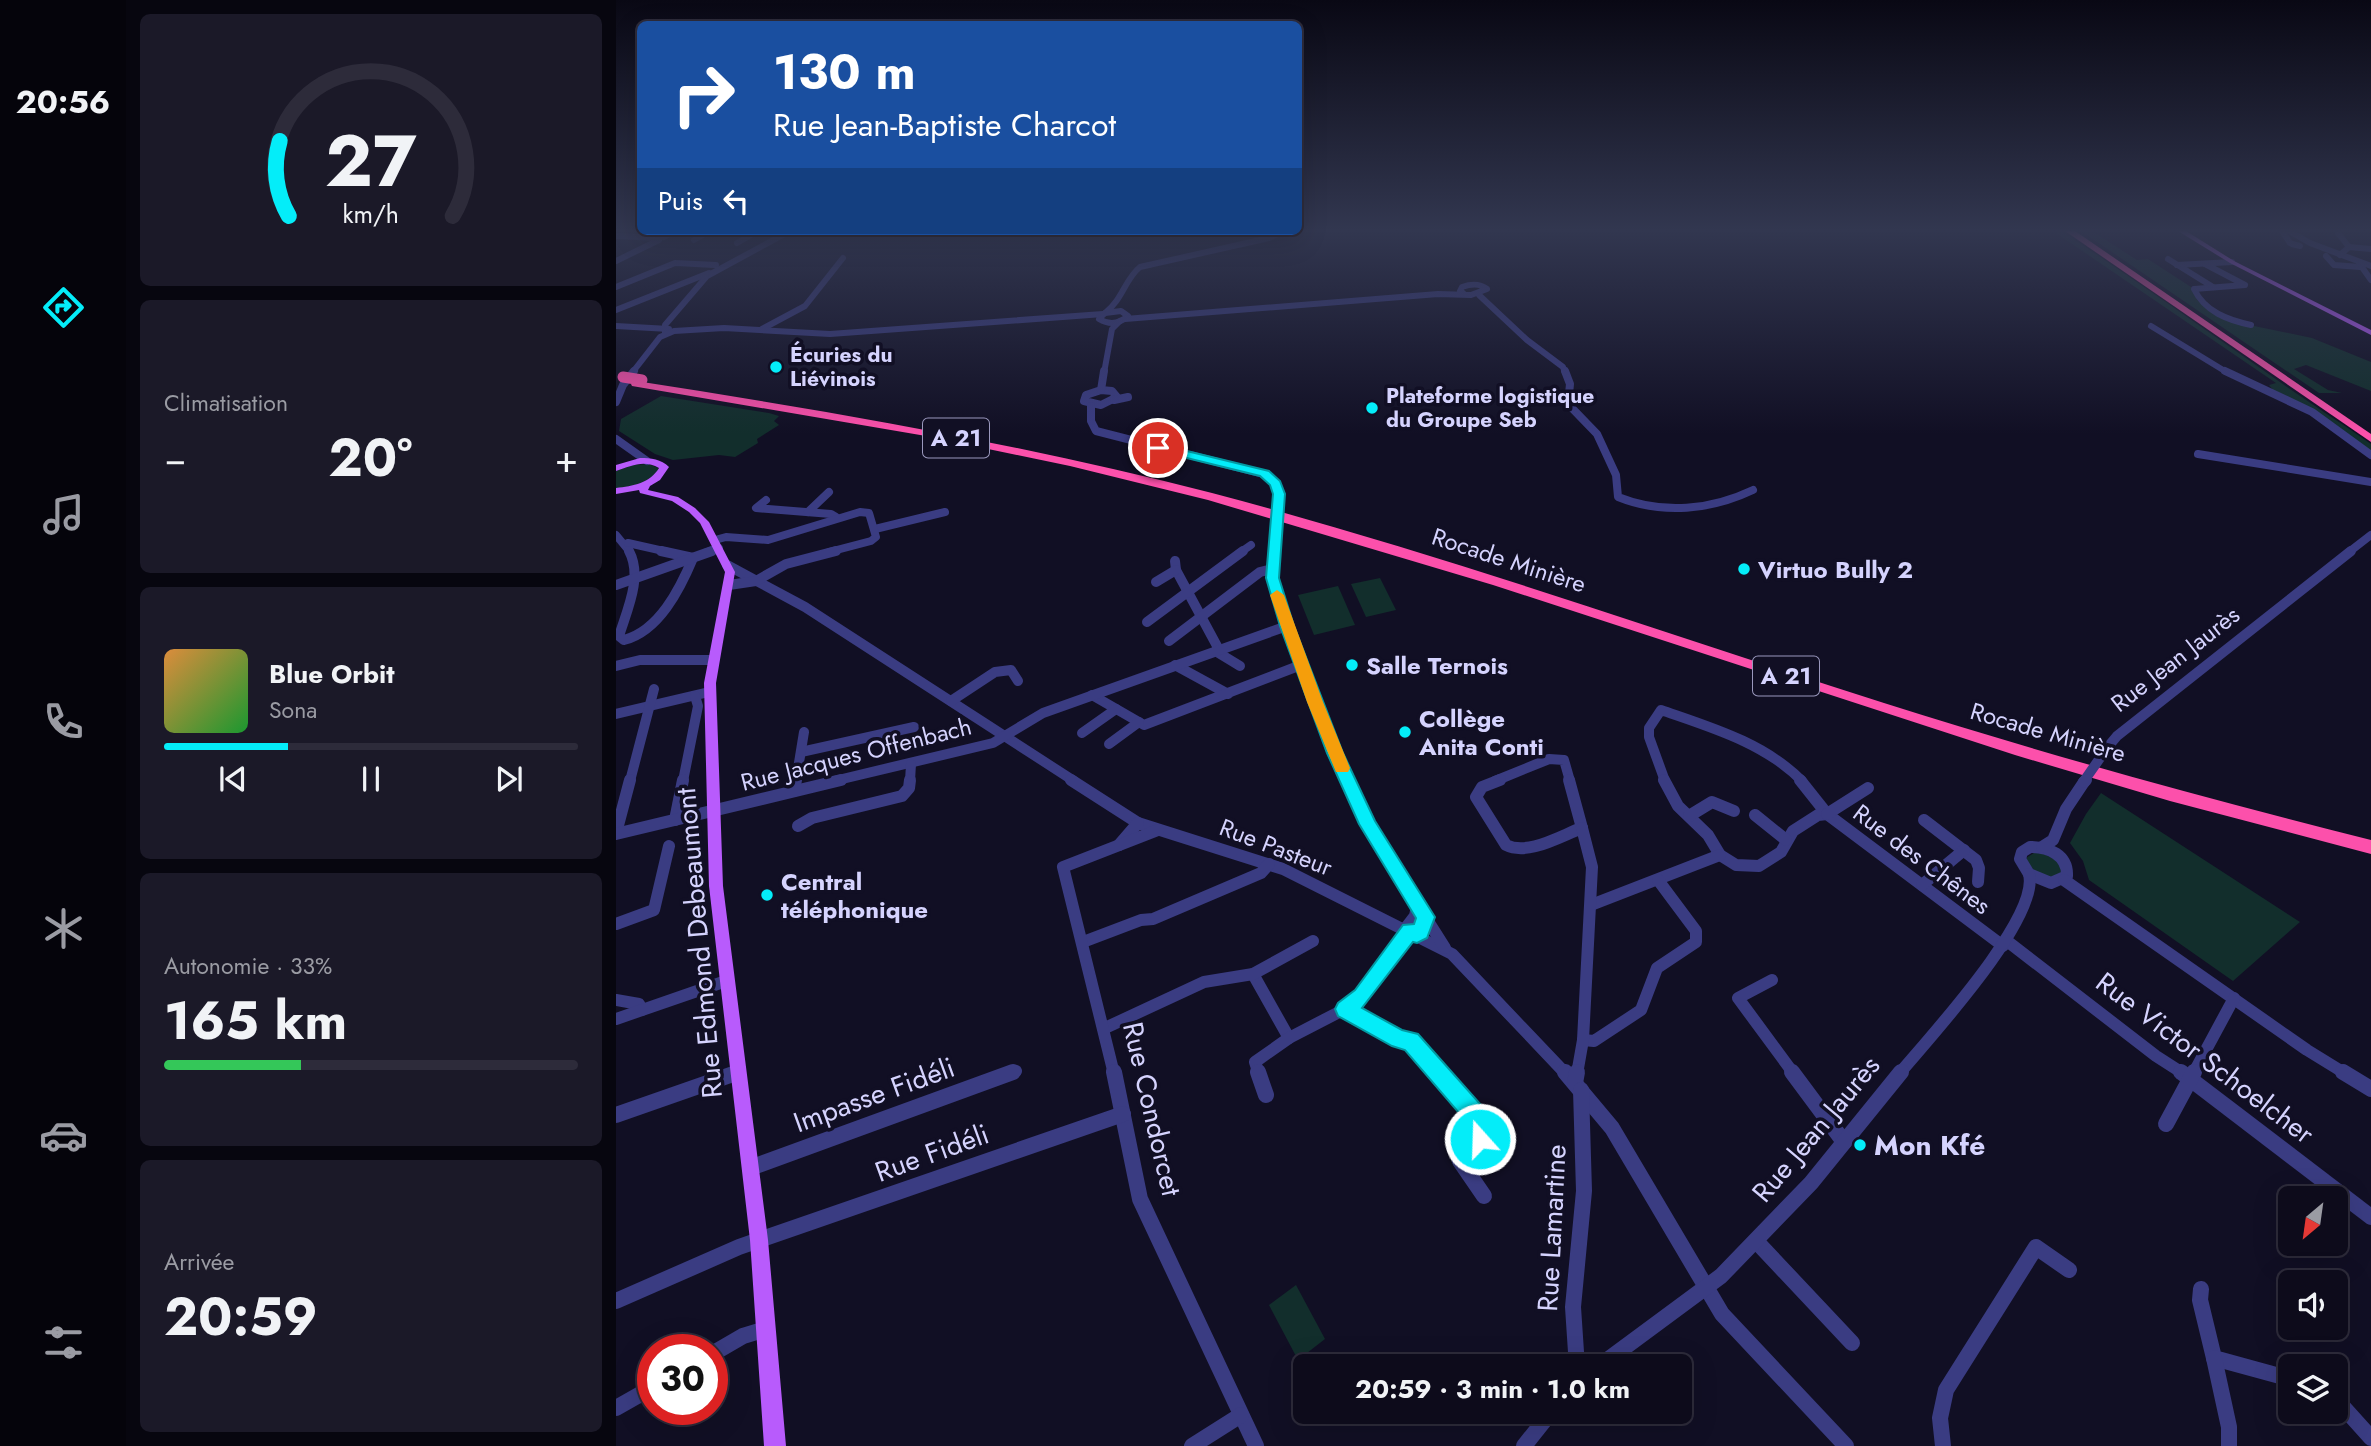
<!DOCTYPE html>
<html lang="fr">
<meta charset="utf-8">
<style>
body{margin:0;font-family:Jost,sans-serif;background:#1b1928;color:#f1f3f6;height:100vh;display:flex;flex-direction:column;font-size:26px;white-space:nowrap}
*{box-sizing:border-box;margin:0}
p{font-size:23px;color:#9a9ba3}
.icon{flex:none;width:38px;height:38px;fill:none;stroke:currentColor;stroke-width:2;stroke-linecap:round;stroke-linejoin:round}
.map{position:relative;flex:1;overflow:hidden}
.sheet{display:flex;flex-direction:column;gap:14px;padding:14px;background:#07060f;width:490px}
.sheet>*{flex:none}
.hud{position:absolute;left:21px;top:21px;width:665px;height:214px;border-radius:10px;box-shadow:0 7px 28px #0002,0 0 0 2px #2d2b3a;background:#1a4fa0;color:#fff;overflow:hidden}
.needle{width:46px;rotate:209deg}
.controls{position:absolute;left:1662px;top:1186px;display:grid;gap:14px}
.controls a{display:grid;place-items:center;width:70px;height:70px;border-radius:10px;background:#0d0b1b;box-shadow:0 7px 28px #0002,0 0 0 2px #2d2b3a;font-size:35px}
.speed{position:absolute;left:21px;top:1334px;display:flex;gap:14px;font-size:35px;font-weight:700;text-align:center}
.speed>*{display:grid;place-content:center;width:91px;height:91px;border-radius:50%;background:#0d0b1b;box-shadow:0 7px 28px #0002,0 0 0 2px #2d2b3a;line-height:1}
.speed .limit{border:10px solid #d22;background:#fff;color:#111}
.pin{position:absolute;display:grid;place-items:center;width:60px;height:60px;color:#fff;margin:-30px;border:4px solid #fff;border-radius:50%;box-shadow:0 2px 7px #0007}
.me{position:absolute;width:77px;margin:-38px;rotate:340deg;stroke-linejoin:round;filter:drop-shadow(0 0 5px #0008)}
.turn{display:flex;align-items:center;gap:24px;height:147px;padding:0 21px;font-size:32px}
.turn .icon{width:91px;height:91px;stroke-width:2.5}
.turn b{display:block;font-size:49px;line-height:60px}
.then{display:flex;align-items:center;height:66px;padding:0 21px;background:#0003;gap:14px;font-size:26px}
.big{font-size:52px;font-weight:700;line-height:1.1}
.sheet .card{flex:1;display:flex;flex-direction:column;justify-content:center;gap:10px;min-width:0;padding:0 24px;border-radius:10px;background:#1b1928}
.sheet .dial{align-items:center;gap:0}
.dial svg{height:182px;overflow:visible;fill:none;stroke:#2d2b3a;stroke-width:7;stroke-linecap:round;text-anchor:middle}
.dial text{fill:#f1f3f6;stroke:none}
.song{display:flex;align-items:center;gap:21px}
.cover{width:84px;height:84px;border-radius:10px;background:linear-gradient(135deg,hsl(30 70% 55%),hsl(130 70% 35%))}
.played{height:7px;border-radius:4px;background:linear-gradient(90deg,#04edf9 30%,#2d2b3a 30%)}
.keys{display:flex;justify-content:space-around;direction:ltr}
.heat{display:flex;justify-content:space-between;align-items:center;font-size:38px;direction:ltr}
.charge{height:10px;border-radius:5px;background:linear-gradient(90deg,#34c759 33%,#2d2b3a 0)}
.trip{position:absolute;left:677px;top:1354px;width:399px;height:70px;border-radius:10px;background:#0d0b1b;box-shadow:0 7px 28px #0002,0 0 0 2px #2d2b3a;font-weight:700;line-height:70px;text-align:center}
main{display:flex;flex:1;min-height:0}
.menu{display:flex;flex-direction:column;width:126px;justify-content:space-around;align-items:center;background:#05040b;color:#9a9ba3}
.menu .icon{width:49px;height:49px}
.menu .selected{color:#04edf9}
.menu b{font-size:32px;color:#f1f3f6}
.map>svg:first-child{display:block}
.green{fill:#122e2c}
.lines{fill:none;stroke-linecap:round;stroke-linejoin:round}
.minor-far4{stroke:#3a3c82;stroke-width:6}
.minor-far3{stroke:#3a3c82;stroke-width:8}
.minor-far2{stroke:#3a3c82;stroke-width:10}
.minor-far1{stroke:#3a3c82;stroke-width:12}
.minor{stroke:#3a3c82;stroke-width:16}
.major{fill:#b85bfc;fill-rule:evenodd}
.highway{fill:#fc50ab;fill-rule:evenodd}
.minor-bridge-far2{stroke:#3a3c82;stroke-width:8}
.minor-bridge-far1{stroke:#3a3c82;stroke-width:10}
.minor-bridge{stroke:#3a3c82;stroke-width:12}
.highway-bridge{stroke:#fc50ab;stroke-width:11}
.route{fill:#04edf9;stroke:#039aa2;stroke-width:2}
.slow{fill:#f59e0b}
.poi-dot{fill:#04edf9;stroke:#110f24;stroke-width:2.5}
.labels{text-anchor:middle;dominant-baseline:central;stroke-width:7;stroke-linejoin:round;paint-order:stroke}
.far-poi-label{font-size:21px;font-weight:bold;fill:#d5d3fe;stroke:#110f24;text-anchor:start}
.shield{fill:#110f24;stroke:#9a98bd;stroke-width:2}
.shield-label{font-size:23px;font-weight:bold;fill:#d5d3fe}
.street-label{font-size:24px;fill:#d5d3fe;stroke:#110f24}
.poi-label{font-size:24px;font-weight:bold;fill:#d5d3fe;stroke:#110f24;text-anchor:start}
.near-street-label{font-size:28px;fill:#d5d3fe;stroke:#110f24}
.near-poi-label{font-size:28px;font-weight:bold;fill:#d5d3fe;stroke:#110f24;text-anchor:start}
</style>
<main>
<nav class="menu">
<b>20:56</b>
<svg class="icon selected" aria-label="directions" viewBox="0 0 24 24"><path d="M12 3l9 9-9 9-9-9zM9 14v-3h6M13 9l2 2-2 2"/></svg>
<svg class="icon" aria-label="music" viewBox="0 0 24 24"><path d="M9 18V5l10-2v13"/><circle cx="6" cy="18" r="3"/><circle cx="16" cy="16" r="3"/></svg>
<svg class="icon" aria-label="phone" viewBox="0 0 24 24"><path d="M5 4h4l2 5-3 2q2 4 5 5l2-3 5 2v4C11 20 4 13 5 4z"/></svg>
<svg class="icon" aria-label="climate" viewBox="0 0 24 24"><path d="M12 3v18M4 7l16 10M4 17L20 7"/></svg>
<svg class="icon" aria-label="car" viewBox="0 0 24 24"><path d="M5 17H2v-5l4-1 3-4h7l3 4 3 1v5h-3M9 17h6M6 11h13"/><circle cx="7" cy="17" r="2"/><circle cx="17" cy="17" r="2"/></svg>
<svg class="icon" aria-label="filters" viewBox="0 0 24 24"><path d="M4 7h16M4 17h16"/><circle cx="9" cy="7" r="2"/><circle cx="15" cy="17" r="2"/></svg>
</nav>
<section class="sheet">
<div class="card dial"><svg viewBox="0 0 100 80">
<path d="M14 69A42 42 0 1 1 86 69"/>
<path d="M14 69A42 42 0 0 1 10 36" stroke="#04edf9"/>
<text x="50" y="56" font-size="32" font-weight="700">27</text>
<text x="50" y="72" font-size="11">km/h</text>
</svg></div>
<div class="card"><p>Climatisation</p>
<div class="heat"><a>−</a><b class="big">20°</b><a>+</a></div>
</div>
<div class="card">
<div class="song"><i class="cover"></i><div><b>Blue Orbit</b><p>Sona</p></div></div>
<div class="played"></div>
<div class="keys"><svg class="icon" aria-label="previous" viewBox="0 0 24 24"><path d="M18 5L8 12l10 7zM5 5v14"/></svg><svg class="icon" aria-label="pause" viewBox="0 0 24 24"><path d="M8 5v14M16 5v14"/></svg><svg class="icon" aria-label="next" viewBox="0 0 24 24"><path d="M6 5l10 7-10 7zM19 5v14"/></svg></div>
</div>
<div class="card"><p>Autonomie · 33%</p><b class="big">165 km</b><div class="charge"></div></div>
<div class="card"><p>Arrivée</p><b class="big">20:59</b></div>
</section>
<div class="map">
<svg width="1755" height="1446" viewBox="0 0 1755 1446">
<rect width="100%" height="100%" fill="#110f24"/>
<g class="green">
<path d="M1437,231L1447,232C1522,282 1600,337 1671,387C1698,406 1727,424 1755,444V454L1657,390L1653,385L1660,383Z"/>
<polygon points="1465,231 1476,231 1521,260 1532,259 1575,287 1581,300 1609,320 1696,338 1755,362 1755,391 1690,365 1678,369 1712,390 1726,393 1703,393"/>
<polygon points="45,396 153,413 163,416 158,421 163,425 141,439 142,443 119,457 103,455 57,460 39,454 3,431 5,419"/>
<path d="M33,464L42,468V471C30,484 17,486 0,489V471L17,465Z"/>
<polygon points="764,578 780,610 750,617 735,584"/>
<polygon points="722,586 739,625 698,635 682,595"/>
<polygon points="1485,793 1684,922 1617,981 1473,880 1467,861 1454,843 1470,814"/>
<polygon points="1421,851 1443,861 1446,873 1439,878 1417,872 1410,858"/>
<polygon points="680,1285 709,1339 682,1360 653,1305"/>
</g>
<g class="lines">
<g class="minor-far4">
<polyline points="1666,231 1674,243 1684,246 1676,244"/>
<polyline points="1673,231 1694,243 1755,266"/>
<polyline points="172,233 216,231"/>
<polyline points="1722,233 1733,247"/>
<polyline points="0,236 43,238"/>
<polyline points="48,237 59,231"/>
<polyline points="78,240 94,231"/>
<polyline points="121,243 142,231"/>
<polyline points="1724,255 1733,247 1755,249"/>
<polyline points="1710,256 1718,265 1744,267"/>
<polyline points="1552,259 1597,287"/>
<polyline points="0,261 43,240"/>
<polyline points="1743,263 1755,280"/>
<path d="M1589,264L1629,285L1578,289C1589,312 1612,320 1635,325"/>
<polyline points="1561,265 1616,262"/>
<polyline points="0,287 59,263 100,265"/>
<polyline points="863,295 911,340 947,367 949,373"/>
<polyline points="0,310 93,273"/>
<path d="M505,311L512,316C503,324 493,325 483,319L489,313Z"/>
<path d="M489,313C507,299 509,279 524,267L653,238L668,231"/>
<path d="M509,319L822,294L855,295L871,289C863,283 855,284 846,287L844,291L847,293"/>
<polyline points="0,326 53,329"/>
<polyline points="1535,326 1612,373"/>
<polyline points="146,329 189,306 227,258"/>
<polyline points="49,334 49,325 91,276 174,231"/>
<polyline points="16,373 44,337 58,331 108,328 214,334 487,314"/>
<polyline points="488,373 496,329 504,321"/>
</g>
<g class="minor-far3">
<path d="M949,371L954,384L952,404L981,434L1000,475L1002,497C1047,515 1095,510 1137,490"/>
<polyline points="1609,371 1696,412 1755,455"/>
<polygon points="485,390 496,391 501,397 485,405 468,401 470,395"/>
<polyline points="485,390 488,371"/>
<polyline points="498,400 512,397"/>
<polyline points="0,402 7,385 18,371"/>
<polyline points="475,406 475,421 480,431 648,474 660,483 663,493"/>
<polyline points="0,439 31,461"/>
<polyline points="1582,454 1755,482"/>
<polyline points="150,500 140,508 215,514 220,517"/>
<polyline points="192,512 213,492"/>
<polyline points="259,529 329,512"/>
<polyline points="0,535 14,552"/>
<polyline points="99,540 110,537 152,540 244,512 253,513 260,537 255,541 213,552"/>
<polyline points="12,543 52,552"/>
<polyline points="91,552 103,548"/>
<polyline points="625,552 635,545"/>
<polyline points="658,552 661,522"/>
<polyline points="1733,552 1755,535"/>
</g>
<g class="minor-far2">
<path d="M13,551C27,577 11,610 3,636L8,640C43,631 64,589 77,558L45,551"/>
<polyline points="658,551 656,569 659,588 701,709 731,781"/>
<polyline points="559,561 560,570 601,646 601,652 624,666"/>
<polyline points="111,565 189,607 458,781"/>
<polyline points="540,582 560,570"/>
<polyline points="0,585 96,551"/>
<polyline points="113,585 140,581 170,564 220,551"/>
<polyline points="531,622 627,551"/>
<polyline points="553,641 644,572 656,569"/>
<polyline points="559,665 612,694"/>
<polyline points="0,666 24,660 97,660"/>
<polyline points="476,695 528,725 685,665"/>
<polyline points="335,701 379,672 395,670 402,681"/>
<polyline points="0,714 93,692"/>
<polyline points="466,733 500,709"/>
<polyline points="493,744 523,722"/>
<polyline points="1491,748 1501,736 1735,551"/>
<polyline points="185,752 298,727"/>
<polyline points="14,781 38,689"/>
<polyline points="67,781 82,706 79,696"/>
<polyline points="180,781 188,732"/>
<polyline points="218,781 377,743 427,713 671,626"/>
<polyline points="294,781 295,764"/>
<polyline points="879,781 933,759 948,760 954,781"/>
<path d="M1049,781L1033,737V728L1045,710C1094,727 1149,743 1186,781"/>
</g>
<g class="minor-far1">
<polyline points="455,780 522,823 667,869 836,954 950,1074"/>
<polyline points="731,780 762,842 829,948"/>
<path d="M884,780L866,787L860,797L890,845C912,856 944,836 966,828"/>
<polyline points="953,780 966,828"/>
<polyline points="1048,780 1062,806 1092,835 1104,855 1120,865 1143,866 1165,852 1177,831 1202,815 1211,814"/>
<polyline points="1184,780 1211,814"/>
<polyline points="178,791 180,780"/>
<polyline points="1211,814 1387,946"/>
<polyline points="1211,814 1252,788"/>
<polyline points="1139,815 1170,840"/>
<polyline points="1073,816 1096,802 1118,811"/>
<polyline points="59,820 67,780"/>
<polyline points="1308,820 1360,860 1363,868 1362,882"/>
<polyline points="182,826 196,818 286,796 293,788 294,780"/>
<polyline points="0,833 14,780"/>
<polyline points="0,834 225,780"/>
<polyline points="503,845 522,823"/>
<path d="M1414,847C1433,847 1452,855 1451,876L1435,883L1413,874L1404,859L1406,852Z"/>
<polyline points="1426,847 1437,840 1450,809 1468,782"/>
<polyline points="1448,880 1691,1050 1730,1074"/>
<polyline points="1306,885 1348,850"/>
<polyline points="975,905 1104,855"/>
<polyline points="0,924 38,910 53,846"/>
<polyline points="789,929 799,916 801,906"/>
<polyline points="794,931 746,996 729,1009 783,1039 794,1041 823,1074"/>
<polyline points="1391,941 1540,1056 1568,1074"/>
<polyline points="467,942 525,920 537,919 645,873 653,864"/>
<polyline points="637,974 673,1038"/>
<polyline points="1156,980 1122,998 1178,1074"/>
<polyline points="0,1000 23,1004 26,1010"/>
<polyline points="0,1019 110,981"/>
<polyline points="489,1028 588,982 637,974 697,941"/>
<polyline points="967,1040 978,1041 1025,1010 1041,968 1080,942 1080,931 1042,880"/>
<polyline points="392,1074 400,1071"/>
<polyline points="498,1074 447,867 542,830"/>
<polyline points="643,1074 639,1062 673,1038 729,1009"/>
<polyline points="961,1074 967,1040 976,867 966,828"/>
<path d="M1283,1074C1314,1037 1424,918 1413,874"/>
<polyline points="1577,1074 1618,998"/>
</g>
<g class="minor">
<polyline points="498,1072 524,1199 640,1446"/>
<polyline points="642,1072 650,1095"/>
<polyline points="821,1072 865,1122 863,1139 844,1161 868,1196"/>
<polyline points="949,1072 996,1128 1106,1314 1230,1446"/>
<polyline points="1176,1072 1228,1142"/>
<polyline points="1565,1072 1755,1217"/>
<polyline points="1727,1072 1755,1089"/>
<polyline points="959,1083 961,1072"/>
<polyline points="0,1115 120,1073"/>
<polyline points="1550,1124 1578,1072"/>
<polyline points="134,1168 397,1072"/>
<polyline points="1140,1241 1236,1343"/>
<polyline points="1585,1289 1584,1300 1598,1358 1675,1379"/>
<polyline points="0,1301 123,1247 507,1114"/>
<polyline points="96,1354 127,1336 150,1329"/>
<polyline points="1598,1358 1613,1427 1613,1446"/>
<polyline points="961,1367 957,1307 968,1191 965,1090"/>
<polyline points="982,1367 1105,1276 1195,1183 1285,1072"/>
<polyline points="1720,1399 1755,1438"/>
<polyline points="0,1408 37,1387"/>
<polyline points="576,1446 625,1415"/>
<polyline points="908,1446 935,1412"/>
<polyline points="1327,1446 1324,1418 1330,1390 1420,1247 1453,1270"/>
</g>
<g class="major">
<polygon points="1562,231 1570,231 1618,261 1755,330 1755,335 1614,263"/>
<path d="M24,458C35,458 45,459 53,467L44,480L34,486L32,490L62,497L79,508L93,522L119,572L100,683L107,886L152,1240L170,1446H148L134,1240L93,886L88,683L109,572L84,523L73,512L56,501L24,493L23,490L0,494V488C17,486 34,483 43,468C28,459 15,466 0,471V465Z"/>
</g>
<g class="highway">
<polygon points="1449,231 1459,231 1755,434 1755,442"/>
<path d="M20,381C213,411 406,444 596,493C823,553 1045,632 1268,703C1429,754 1591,799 1755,840V854L1554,801L1399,755L877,585L592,500L454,466L310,436L16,386L15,384Z"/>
</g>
<polyline class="minor-bridge-far2" points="661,522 663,493"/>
<polyline class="minor-bridge-far1" points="1468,781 1491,748"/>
<polyline class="minor-bridge" points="1468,782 1470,780"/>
<polyline class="highway-bridge" points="7,377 26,380"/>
</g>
<linearGradient id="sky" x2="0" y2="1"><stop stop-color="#090814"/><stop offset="0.53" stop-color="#323750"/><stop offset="1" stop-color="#323750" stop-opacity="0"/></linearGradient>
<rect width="1755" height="434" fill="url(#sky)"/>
<polygon class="route" points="542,444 653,471 664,481 669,494 663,578 678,626 727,753 759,821 819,917 811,938 801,943 797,942 746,1008 786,1030 802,1034 873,1114 878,1128 872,1147 864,1150 856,1147 853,1139 856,1128 789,1050 776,1046 722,1016 719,1009 722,1003 739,990 787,925 798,924 800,918 743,824 711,753 664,626 650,578 657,494 654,485 644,476 538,450 538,445"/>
<polygon class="slow" points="661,590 668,595 707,702 734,768 732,772 720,772 691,702 654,595"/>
<g class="poi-dot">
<circle cx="160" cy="367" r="7"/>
<circle cx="756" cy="408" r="7"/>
<circle cx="1128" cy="569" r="7"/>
<circle cx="736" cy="665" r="7"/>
<circle cx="789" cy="732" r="7"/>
<circle cx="151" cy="895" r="7"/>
<circle cx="1244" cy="1145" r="7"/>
</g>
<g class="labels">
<g class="far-poi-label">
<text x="174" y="355">Écuries du<tspan x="174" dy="24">Liévinois</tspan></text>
<text x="770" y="396">Plateforme logistique<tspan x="770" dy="24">du Groupe Seb</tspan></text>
</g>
<g class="shield">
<rect x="307" y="418.5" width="66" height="39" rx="5"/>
<rect x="1137" y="656.5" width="66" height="39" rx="5"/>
</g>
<g class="shield-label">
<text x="340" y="438">A 21</text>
<text x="1170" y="676">A 21</text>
</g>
<g class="street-label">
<text transform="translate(893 560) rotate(18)">Rocade Minière</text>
<text transform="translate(1559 659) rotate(-38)">Rue Jean Jaurès</text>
<text transform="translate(1432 732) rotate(16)">Rocade Minière</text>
<text transform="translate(240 754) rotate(-14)">Rue Jacques Offenbach</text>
<text transform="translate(660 847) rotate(21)">Rue Pasteur</text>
<text transform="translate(1306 859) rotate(37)">Rue des Chênes</text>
</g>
<g class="poi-label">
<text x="1142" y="569">Virtuo Bully 2</text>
<text x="750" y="665">Salle Ternois</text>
<text x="803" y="718">Collège<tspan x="803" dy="28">Anita Conti</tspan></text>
<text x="165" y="881">Central<tspan x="165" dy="28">téléphonique</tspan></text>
</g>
<g class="near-street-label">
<text transform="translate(83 943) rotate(-95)">Rue Edmond Debeaumont</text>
<text transform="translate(1589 1058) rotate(37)">Rue Victor Schoelcher</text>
<text transform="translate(258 1095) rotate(-20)">Impasse Fidéli</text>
<text transform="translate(536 1109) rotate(77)">Rue Condorcet</text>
<text transform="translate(1200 1129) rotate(-50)">Rue Jean Jaurès</text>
<text transform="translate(316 1153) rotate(-20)">Rue Fidéli</text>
<text transform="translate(936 1228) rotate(-87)">Rue Lamartine</text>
</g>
<g class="near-poi-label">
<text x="1258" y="1145">Mon Kfé</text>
</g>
</g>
</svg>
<div class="controls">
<a><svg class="needle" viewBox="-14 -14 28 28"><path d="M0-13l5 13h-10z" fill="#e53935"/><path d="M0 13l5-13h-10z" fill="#9a9ba3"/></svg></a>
<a><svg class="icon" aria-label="sound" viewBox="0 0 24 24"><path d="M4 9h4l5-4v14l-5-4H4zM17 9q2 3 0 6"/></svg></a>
<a><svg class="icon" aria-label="layers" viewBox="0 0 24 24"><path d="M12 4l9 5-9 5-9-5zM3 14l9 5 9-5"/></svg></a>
</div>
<div class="speed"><div class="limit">30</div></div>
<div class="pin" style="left:542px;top:448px;background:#d93025"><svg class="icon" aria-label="arrive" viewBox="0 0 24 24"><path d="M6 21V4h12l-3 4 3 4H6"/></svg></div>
<svg class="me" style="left:864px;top:1139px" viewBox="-20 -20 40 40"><circle r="17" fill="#04edf9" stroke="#fff" stroke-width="3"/><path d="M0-11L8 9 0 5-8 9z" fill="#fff"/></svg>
<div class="trip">20:59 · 3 min · 1.0 km</div>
<div class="hud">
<div class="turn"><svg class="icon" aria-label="right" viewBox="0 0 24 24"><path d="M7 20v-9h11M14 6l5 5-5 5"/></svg><div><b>130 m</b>Rue Jean-Baptiste Charcot</div></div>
<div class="then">Puis<svg class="icon" aria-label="left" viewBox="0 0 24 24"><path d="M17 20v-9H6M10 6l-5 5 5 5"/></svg></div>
</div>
</div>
</main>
